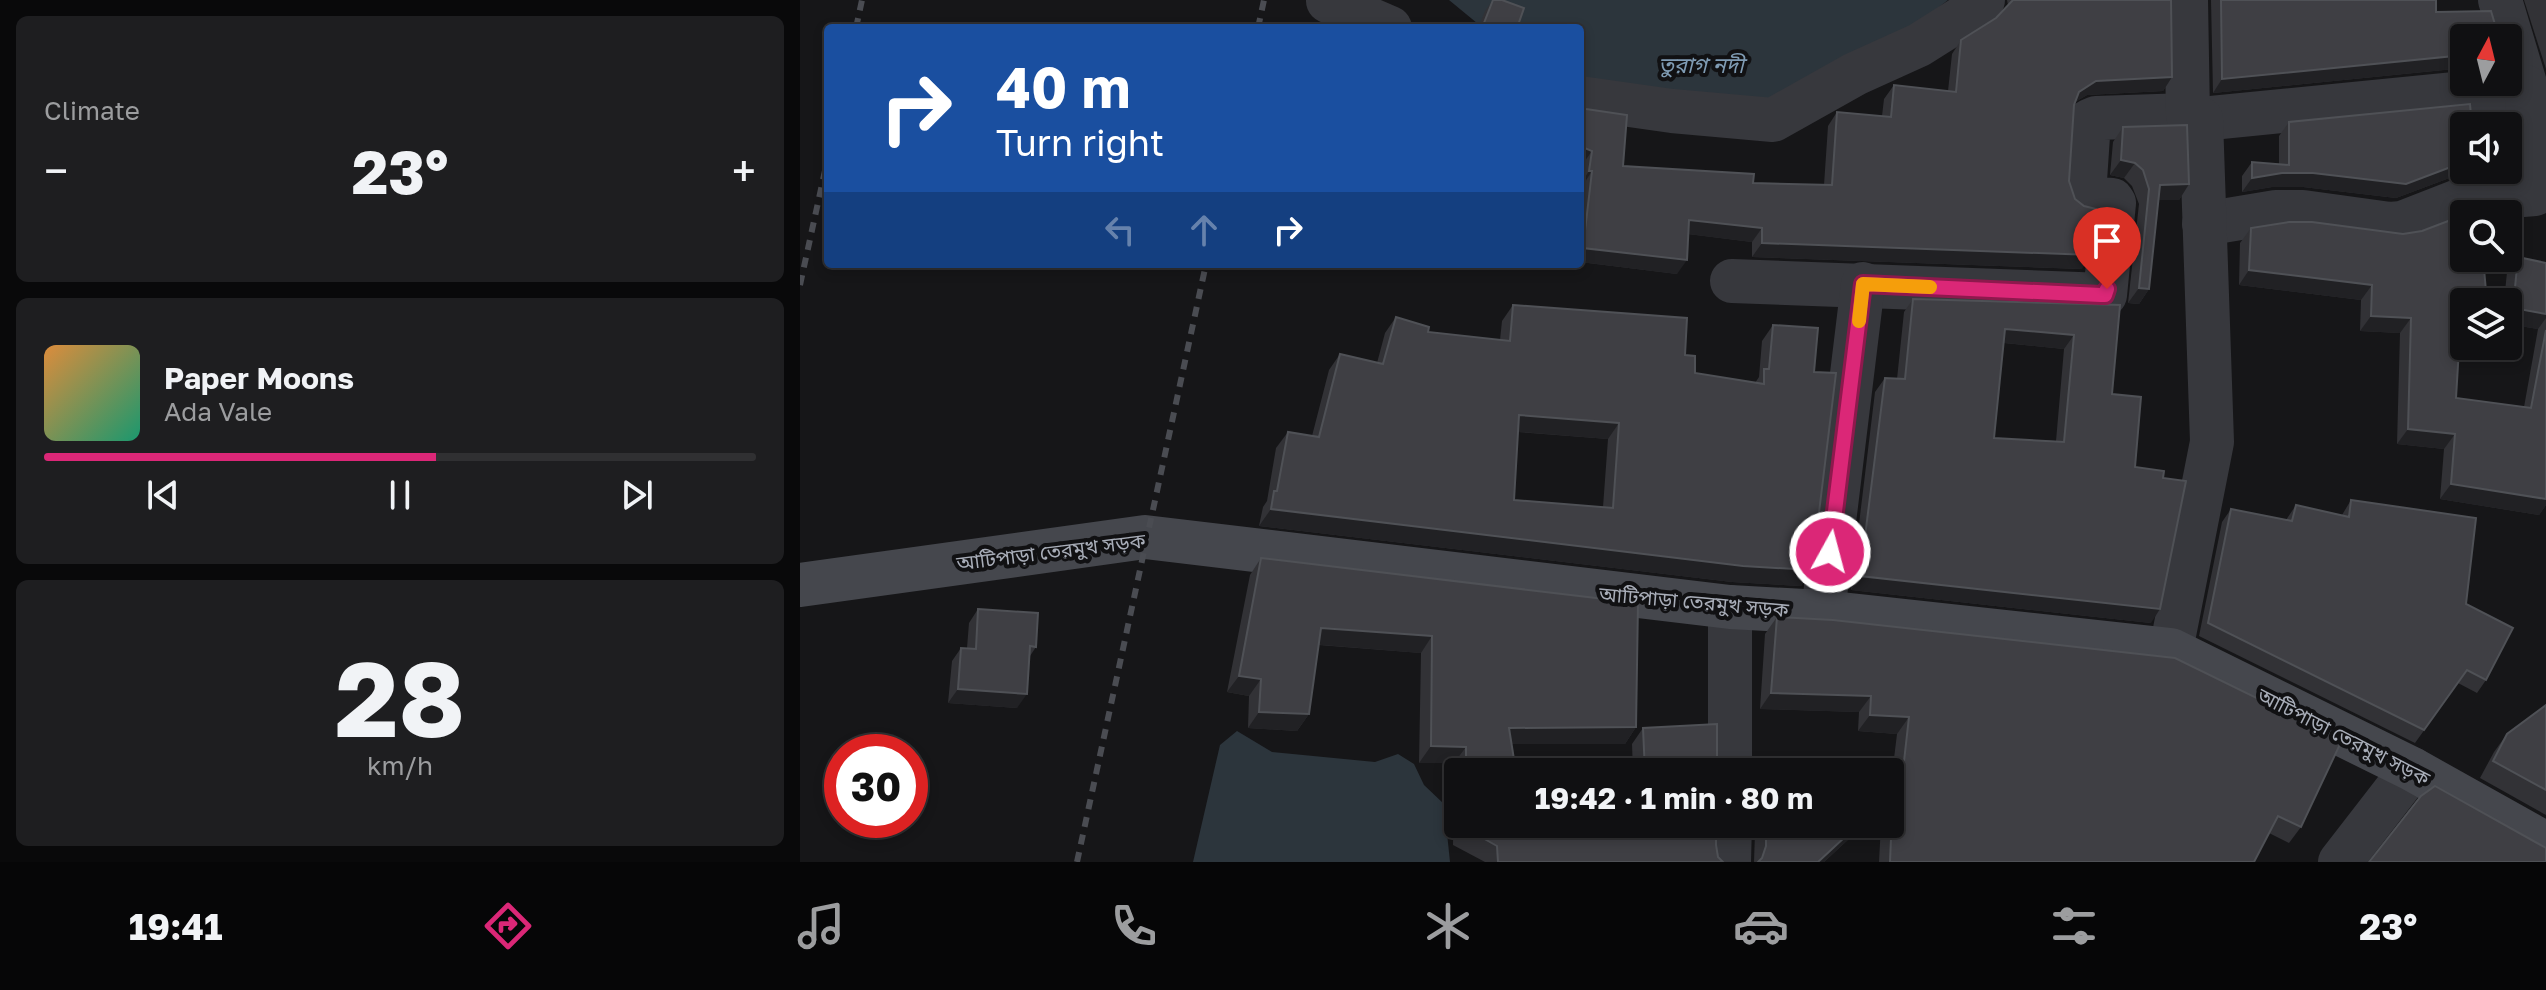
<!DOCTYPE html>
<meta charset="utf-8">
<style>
body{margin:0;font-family:"Golos Text","Noto Sans Bengali",sans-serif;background:#1e1e20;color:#f1f3f6;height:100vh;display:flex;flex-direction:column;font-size:30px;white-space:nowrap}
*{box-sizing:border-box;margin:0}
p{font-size:26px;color:#9c9d9f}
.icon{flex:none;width:44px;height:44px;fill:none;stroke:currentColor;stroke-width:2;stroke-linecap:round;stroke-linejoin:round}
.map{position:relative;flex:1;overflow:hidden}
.sheet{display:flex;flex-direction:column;gap:16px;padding:16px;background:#09090a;width:800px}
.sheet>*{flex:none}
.banner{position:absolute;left:24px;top:24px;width:760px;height:244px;border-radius:8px;box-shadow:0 4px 12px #0003,0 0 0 2px #303032;background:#1a4fa0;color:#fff;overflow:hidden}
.needle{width:52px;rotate:7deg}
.fabs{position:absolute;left:1650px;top:24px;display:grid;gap:16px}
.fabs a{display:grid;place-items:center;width:72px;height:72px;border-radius:8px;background:#101012;box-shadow:0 4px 12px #0003,0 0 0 2px #303032;font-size:40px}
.speed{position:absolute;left:24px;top:734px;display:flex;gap:16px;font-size:40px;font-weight:700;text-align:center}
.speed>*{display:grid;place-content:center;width:104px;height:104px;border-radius:50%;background:#101012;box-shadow:0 4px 12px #0003,0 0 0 2px #303032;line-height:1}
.speed .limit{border:12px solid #d22;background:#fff;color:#111}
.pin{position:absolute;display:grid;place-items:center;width:68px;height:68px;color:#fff;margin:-82px -34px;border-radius:50% 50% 50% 0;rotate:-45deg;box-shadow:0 0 8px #0007}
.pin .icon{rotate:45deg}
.me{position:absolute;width:88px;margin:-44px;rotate:7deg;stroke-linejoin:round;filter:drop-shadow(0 0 6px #0008)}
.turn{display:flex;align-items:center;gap:28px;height:168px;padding:0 40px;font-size:36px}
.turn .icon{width:104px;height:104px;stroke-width:2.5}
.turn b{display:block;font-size:56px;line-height:68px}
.lanes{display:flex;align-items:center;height:76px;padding:0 40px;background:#0003;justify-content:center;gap:40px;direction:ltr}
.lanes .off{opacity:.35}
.big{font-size:60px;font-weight:700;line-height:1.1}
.sheet .card{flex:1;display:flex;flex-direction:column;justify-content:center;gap:12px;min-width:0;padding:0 28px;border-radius:12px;background:#1e1e20}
.sheet .dial{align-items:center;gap:0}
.dial b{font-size:104px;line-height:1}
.song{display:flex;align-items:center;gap:24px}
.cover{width:96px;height:96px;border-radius:12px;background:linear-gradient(135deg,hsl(30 70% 55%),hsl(160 70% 35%))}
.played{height:8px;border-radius:4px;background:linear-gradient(90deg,#db2777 55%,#303032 55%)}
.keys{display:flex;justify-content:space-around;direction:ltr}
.heat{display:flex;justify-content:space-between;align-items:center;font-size:44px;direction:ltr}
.trip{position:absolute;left:644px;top:758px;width:460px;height:80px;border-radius:8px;background:#101012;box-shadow:0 4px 12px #0003,0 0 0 2px #303032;font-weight:700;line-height:80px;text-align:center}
.menu{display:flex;height:128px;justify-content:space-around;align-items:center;background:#060607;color:#9c9d9f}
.menu .icon{width:56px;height:56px}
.menu .active{color:#db2777}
.menu b{font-size:36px;color:#f1f3f6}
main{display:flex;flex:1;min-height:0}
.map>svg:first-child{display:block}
.water{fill:#2c353c}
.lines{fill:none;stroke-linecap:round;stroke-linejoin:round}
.minor{stroke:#37383d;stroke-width:44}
.secondary{stroke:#45474d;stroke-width:44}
.rail{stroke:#4a4c52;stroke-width:6;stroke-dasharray:10 8;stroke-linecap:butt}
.wall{fill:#323236;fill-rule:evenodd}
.shaded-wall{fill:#212124}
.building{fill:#3f3f44;stroke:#4f5156;stroke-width:2;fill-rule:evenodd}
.route-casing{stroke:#8e194d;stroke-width:20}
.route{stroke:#db2777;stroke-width:14}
.slow{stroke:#f59e0b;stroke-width:14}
.labels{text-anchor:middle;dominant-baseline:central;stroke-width:8;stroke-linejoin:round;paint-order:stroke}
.street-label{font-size:20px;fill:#a8adb8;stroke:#111113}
.water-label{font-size:22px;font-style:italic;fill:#7f9bb3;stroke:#111113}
</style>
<main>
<section class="sheet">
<div class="card"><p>Climate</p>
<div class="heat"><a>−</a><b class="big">23°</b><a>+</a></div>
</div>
<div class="card">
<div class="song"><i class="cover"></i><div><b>Paper Moons</b><p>Ada Vale</p></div></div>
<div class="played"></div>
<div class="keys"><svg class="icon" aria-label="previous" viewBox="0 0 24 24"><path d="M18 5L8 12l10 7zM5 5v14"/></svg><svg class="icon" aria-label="pause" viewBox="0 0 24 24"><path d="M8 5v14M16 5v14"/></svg><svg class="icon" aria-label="next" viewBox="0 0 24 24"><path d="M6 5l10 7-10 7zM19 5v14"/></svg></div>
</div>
<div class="card dial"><b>28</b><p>km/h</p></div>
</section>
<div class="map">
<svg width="1746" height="862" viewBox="0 0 1746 862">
<rect width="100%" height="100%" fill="#161618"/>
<g class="water">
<polygon points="649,0 1148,0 1010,109 780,77 780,28 683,28"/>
<polygon points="437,731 472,752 575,762 598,754 614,764 624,785 644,804 650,862 393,862 420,745"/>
</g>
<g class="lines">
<g class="minor">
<polyline points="528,1 590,28"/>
<polyline points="780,98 872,111 973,120 1055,74 1119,45 1173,11 1183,0"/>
<polyline points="1401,119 1726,87 1700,0"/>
<polyline points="1404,224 1476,212 1503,212 1590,224 1602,223 1661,200 1735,194 1726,87"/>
<polyline points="932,281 1305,295 1314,203 1312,200 1286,198 1284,195 1289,121 1296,118 1388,115"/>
<polyline points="1023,612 1063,284"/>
<polyline points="1371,650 1412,442 1401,119 1388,115 1386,0"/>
<polyline points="930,772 930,607"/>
<polyline points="929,862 930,824"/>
<polyline points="1540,862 1612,769"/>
</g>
<polyline class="secondary" points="0,585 345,537 930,607 1023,612 1371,650 1612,769 1746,844"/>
<g class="rail">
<polyline points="56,28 62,0"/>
<polyline points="458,28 464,0"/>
<polyline points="0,285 28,157"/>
<polyline points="277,862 406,264"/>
</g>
</g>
<g class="wall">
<polygon points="693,0 702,0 717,28 678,28 685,11"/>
<polygon points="1207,0 1371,0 1372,77 1363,91 1287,95 1275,102 1274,105 1269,181 1282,269 952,257 952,242 888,234 877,274 780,262 780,207 783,185 780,185 782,165 780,164 780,107 823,166 953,183 1024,185 1028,126 1037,112 1082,116 1084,99 1094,85 1148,91 1152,54 1161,40 1196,18 1206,9 1208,5"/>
<polygon points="1411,0 1636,0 1636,12 1664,38 1664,68 1413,93"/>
<polygon points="1724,0 1746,0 1746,69"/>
<polygon points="1489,122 1664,175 1652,177 1596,198 1503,187 1472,187 1442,192 1442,176 1452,162 1479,165 1479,136"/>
<polygon points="1323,127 1389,184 1379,200 1358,200 1349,289 1339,304 1328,303 1339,204 1332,186 1324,178 1310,175 1313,142"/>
<polygon points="1451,228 1661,316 1656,398 1724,407 1738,329 1708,324 1708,302 1704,302 1707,272 1718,257 1746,263 1746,505 1739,515 1640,499 1644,449 1597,444 1600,333 1560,331 1561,300 1439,285 1440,243"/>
<path d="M1113,299L1320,305L1312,394L1335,467L1351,623L1051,590L1075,392L1085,378L1097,379L1104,312ZM1204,343L1264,349L1256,441L1194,438Z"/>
<path d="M713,305L885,355L895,373L955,383L959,377L962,341L973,325L1014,372L1012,570L1001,586L932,582L459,526L463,507L467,501L476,448L488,432L512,436L529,370L540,354L577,363L585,333L596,317L628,332L700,340L702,321ZM718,432L808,439L803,507L714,500Z"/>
<polygon points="1551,500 1666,604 1686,680 1677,693 1658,683 1615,743 1399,636 1422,522 1431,509 1486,520 1496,505 1542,515"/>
<polygon points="461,558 836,727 825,744 711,744 716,772 658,772 658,824 916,824 916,845 918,857 923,862 685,862 653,845 654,763 619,763 621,653 519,645 509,714 497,731 448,728 449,696 427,692 450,575"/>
<polygon points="178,609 236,647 230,656 217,708 148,703 152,661 161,648 167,648 169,623"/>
<polygon points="977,617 1375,658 1501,827 1489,843 1469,833 1454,862 1079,862 1081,824 1090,824 1090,791 1097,734 1058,731 1059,712 960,709 965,634"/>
<polygon points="1746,705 1746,815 1680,778 1694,752 1707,734"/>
<polygon points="843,728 917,756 920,769 924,772 833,772 832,744"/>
<polygon points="960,824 1065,824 1024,862 954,862 955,832"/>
</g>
<g class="shaded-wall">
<polygon points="1664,55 1664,68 1413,93 1422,79"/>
<polygon points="1372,77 1363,91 1287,95 1269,106 1279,92 1296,81"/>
<polygon points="780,146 792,151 782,165 780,164"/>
<polygon points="1321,160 1335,163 1324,178 1310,175"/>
<polygon points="1664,162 1664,170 1668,170 1664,175 1652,177 1596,198 1503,187 1472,187 1442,192 1452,178 1482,173"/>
<polygon points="789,171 792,171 783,185 780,185"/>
<polygon points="1389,184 1379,200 1349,200 1360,185"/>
<polygon points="889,220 962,228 952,242 880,233"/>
<polygon points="962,243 1292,255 1282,269 952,257"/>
<polygon points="783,248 887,260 877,274 780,262 780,252"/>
<polygon points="1449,270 1572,285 1561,300 1439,285"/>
<polygon points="1339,288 1349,289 1339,304 1328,303"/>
<polygon points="1662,299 1679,302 1664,302 1664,317 1651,314"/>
<polygon points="1713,308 1746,314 1746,318 1738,329 1708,324 1708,315"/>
<polygon points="1571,316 1611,318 1600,333 1560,331"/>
<polygon points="1205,329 1274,335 1264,349 1196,342"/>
<polygon points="719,415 819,423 808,439 707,431"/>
<polygon points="1608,429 1655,434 1644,449 1597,444"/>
<polygon points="1651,484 1746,499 1746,505 1739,515 1640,499"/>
<polygon points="471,509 1012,570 1001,586 932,582 459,526"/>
<polygon points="1060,576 1360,609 1351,623 1051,590"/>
<polygon points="521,628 632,636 621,653 510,644"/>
<polygon points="439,676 461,679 449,696 427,692"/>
<polygon points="158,689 227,694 217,708 148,703"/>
<polygon points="971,693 1071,696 1059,712 960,709"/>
<polygon points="459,712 509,714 497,731 448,728"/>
<polygon points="1070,715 1109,717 1097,734 1058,731"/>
<polygon points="836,727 825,744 697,744 709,728"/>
<polygon points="631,746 666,747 654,763 619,763"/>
<polygon points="1059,824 1065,824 1024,862 1018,862"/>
</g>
<g class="building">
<polygon points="693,0 702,0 724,8 717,28 682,28"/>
<polygon points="1213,0 1371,0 1372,77 1296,81 1279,92 1274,105 1269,181 1275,199 1284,206 1296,209 1292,255 962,243 962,228 889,220 887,260 783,248 792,171 789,171 792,151 780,146 780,107 786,109 827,115 823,166 954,174 953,183 1032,185 1037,112 1091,117 1094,85 1156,92 1161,40 1196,18"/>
<polygon points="1421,0 1636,0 1636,12 1691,11 1699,38 1664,38 1664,55 1422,79"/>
<polygon points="1670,104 1672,126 1664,126 1664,162 1606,184 1513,173 1482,173 1452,178 1452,162 1489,165 1489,122"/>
<polygon points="1387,125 1389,184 1360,185 1349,289 1339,288 1349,189 1343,170 1335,163 1321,160 1323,127"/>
<polygon points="1679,209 1680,214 1667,214"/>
<polygon points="1664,215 1664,258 1683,258 1687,302 1662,299 1656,398 1731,408 1746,330 1746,499 1651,484 1655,434 1608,429 1611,318 1571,316 1572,285 1449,270 1451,228 1489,222 1512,222 1603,234 1622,231"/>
<polygon points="1718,257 1746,263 1746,314 1713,308"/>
<path d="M1113,299L1320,305L1312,394L1341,397L1335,467L1364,471L1363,478L1386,481L1360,609L1060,576L1085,378L1105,379ZM1205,329L1274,335L1264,442L1194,438Z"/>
<path d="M713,305L887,318L885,355L895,356V373L964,384V369H969L973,325L1018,328L1014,372L1036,373L1012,570L943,566L471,509L474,491H477L488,432L519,437L540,354L583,364L596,317L629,327L628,332L710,341ZM719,415L819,423L813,508L714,500Z"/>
<polygon points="1551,500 1676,518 1666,604 1713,628 1686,680 1667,670 1624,730 1408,623 1431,509 1492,521 1496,505 1549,517"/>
<polygon points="461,558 838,603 836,727 709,728 716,772 666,772 666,747 631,746 632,636 521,628 509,714 459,712 461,679 439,676"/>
<polygon points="178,609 238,613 236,647 230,646 227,694 158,689 161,648 176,649"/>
<polygon points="977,617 1033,620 1375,658 1542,740 1501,827 1478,816 1454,862 1090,862 1093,792 1090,795 1090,791 1093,791 1093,788 1101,788 1109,717 1070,715 1071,696 971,693"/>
<polygon points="1746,705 1746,790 1693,761 1707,734"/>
<polygon points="917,724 917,756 920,769 924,772 845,772 843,728"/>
<polygon points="1635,786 1746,848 1746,862 1569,862 1621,796"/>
<polygon points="665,824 916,824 916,845 918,857 923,862 698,862 697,846 665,828"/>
<polygon points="966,824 1059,824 1018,862 958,862 962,858 966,846"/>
</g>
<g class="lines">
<defs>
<polyline id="route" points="1030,552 1063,284 1301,295 1305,295 1307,289"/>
</defs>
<use href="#route" class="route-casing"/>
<use href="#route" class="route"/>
<polyline class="slow" points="1059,321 1063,284 1130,287"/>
</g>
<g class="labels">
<g class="street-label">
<text transform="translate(251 551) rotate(-7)">আটিপাড়া তেরমুখ সড়ক</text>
<text transform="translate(894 601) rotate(5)">আটিপাড়া তেরমুখ সড়ক</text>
<text transform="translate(1544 736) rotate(27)">আটিপাড়া তেরমুখ সড়ক</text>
</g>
<g class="water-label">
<text x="901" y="64">তুরাগ নদী</text>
</g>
</g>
</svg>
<div class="fabs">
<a><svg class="needle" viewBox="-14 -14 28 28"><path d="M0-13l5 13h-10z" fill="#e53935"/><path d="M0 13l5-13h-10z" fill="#9c9d9f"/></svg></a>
<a><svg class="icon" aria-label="sound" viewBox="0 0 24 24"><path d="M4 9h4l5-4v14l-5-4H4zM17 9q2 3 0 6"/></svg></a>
<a><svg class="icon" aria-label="search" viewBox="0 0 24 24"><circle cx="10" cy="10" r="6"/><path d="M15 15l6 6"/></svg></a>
<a><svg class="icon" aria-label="layers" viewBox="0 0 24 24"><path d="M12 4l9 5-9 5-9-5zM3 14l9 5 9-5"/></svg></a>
</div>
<div class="speed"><div class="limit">30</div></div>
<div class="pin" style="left:1307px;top:289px;background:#d93025"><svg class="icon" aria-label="arrive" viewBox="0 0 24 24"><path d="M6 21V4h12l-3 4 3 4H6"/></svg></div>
<svg class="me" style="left:1030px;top:552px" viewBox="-20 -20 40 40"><circle r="17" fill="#db2777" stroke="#fff" stroke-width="3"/><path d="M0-11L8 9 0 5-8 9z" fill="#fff"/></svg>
<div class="trip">19:42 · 1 min · 80 m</div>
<div class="banner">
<div class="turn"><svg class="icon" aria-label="right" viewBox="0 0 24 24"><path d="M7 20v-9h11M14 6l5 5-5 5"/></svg><div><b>40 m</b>Turn right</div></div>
<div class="lanes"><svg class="icon off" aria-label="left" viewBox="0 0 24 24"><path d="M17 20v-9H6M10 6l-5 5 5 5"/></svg><svg class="icon off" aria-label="ahead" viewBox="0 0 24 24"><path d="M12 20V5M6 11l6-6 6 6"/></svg><svg class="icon" aria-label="right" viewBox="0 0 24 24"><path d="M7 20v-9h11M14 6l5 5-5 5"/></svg></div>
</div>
</div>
</main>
<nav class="menu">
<b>19:41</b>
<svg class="icon active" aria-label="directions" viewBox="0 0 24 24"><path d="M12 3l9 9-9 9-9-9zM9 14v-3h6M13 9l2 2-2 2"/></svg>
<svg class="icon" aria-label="music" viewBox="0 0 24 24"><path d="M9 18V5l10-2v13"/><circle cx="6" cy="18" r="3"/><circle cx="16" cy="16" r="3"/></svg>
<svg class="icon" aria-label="phone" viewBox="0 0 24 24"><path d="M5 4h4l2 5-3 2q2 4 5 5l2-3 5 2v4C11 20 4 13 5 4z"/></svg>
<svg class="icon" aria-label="climate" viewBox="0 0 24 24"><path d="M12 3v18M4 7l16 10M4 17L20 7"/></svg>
<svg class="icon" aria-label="car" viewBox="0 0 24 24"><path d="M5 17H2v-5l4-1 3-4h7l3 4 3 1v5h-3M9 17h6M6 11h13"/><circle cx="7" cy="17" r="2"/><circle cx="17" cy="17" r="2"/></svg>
<svg class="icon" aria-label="filters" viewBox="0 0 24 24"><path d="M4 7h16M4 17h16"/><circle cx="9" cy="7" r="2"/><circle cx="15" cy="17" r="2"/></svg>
<b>23°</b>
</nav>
